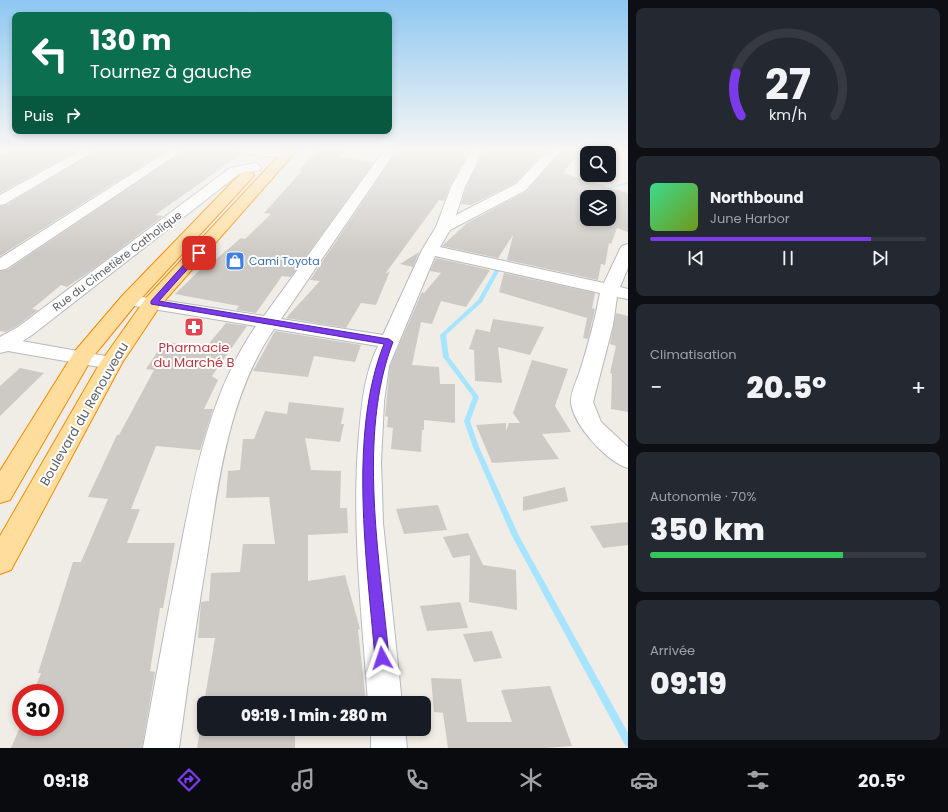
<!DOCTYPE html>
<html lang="fr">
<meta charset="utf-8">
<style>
body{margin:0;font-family:Poppins,sans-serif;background:#242831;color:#f1f3f6;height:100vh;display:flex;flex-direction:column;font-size:15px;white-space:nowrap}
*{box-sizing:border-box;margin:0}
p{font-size:13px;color:#9ea1a6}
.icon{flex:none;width:22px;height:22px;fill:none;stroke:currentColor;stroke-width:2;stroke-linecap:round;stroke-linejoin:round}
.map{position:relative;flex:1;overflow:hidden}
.drawer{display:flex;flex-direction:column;gap:8px;padding:8px;background:#0d0f14;width:320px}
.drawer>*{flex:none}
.hud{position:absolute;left:12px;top:12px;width:380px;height:122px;border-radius:8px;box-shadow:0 2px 6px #0003;background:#0b6e4f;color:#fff;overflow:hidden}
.controls{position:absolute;left:580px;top:146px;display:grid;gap:8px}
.controls a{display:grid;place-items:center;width:36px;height:36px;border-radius:8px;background:#171b24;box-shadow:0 2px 6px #0003;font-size:20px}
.speed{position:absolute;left:12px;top:684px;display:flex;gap:8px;font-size:20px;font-weight:700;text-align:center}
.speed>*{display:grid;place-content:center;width:52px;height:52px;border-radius:50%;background:#171b24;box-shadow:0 2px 6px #0003;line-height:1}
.speed .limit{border:6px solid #d22;background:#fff;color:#111}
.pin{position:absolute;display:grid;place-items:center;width:34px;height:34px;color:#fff;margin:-17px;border-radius:8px;box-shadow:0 2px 6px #0006}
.me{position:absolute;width:44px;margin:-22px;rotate:355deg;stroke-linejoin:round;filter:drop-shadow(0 0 3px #0008)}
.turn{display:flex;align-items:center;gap:14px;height:84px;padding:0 12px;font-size:18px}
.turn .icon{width:52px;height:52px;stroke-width:2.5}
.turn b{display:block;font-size:28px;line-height:34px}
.then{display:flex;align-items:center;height:38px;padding:0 12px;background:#0003;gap:8px;font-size:15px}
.big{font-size:30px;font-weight:800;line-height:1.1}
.drawer .tile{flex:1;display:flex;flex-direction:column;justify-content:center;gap:6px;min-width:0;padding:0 14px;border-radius:8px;background:#242831}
.drawer .dial{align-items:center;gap:0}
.dial svg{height:104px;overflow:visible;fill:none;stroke:#363941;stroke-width:7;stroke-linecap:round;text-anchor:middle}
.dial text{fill:#f1f3f6;stroke:none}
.song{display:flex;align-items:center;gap:12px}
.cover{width:48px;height:48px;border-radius:6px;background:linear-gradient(135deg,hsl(150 70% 55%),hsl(80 70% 35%))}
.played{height:4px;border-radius:2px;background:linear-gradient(90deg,#7c3aed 80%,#363941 80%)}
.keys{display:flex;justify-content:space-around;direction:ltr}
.heat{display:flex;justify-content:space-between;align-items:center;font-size:22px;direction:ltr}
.charge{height:6px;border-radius:3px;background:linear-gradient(90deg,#34c759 70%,#363941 0)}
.trip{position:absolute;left:197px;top:696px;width:234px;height:40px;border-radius:8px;background:#171b24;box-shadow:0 2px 6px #0003;font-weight:800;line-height:40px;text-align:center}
.tabs{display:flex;height:64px;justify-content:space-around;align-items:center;background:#090b0e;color:#9ea1a6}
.tabs .icon{width:28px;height:28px}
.tabs .active{color:#7c3aed}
.tabs b{font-size:18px;color:#f1f3f6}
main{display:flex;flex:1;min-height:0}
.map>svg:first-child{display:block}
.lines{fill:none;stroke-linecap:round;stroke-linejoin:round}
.stream{fill:#a7e4ff;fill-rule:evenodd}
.building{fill:#cdcac5;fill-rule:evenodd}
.minor-casing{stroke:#b6b9bd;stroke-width:2}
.tertiary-casing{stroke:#b6b9bd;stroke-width:2}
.trunk-casing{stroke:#f68a00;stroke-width:2}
.minor{fill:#fff;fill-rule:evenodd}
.tertiary{fill:#fff;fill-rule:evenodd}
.trunk{fill:#ffde9d;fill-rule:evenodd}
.route{fill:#7c3aed;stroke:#51269a}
.labels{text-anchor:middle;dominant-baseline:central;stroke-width:4;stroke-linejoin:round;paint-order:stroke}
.far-street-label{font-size:11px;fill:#5d6367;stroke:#fff}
.far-shop-label{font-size:11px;fill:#366cbe;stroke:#fff;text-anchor:start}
.health-label{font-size:13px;fill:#be3a42;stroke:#fff}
.street-label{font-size:13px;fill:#5d6367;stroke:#fff}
</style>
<main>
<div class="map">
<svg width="628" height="748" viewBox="0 0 628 748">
<rect width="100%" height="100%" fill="#f0ede6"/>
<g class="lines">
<g class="stream">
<polygon points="628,182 628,184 603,190 601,189"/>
<polygon points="495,270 497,270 499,271 482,302 446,335 449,357 479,397 470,421 479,447 519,536 628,733 628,747 625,745 512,536 473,447 464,421 473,397 443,357 440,335 478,300"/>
</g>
</g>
<g class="building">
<polygon points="12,149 80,149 0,193 0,156 9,153"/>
<polygon points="99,149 168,149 0,256 0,206 6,205"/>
<polygon points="186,149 218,149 235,151 241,154 155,215 163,216 96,267 67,287 61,285 32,309 38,310 17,326 6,332 0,331 0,271 7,270"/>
<polygon points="319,149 345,151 340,157 374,162 291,277 282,276 256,313 236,310 239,306 175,294 203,267 207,267 241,238 245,239 271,214 264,213 302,171 299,171"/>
<polygon points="398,149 470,149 450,186 444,201 439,200 385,274 390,271 376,305 361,303 346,328 286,318 320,281 310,280"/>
<polygon points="485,149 547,149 515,183 471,205 461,204 466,188"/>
<path d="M563,149H581L563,173L628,193V232L617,228L611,244L609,243L605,265L601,264L598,280L507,260L513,235L498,258L442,246L467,223L527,191ZM587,197H609V219H587Z"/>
<polygon points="419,252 413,267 400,264"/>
<polygon points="436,258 490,270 466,307 441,301 432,324 421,322 412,365 439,367 440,384 455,384 455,423 424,420 424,430 422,430 421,452 391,449 393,428 387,427 388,417 385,416 390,366 422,292 424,293 441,273 430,271"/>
<polygon points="504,273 595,293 592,308 595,309 588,339 583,338 587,318 499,292"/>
<polygon points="616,313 628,316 628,412 611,409 612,374 610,373 616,346 610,344"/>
<polygon points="493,319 544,327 530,355 498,347 502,383 475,381 474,350 469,349 476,329 490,332"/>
<polygon points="226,323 247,326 212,376 218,380 204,409 213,409 200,450 156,446 131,509 140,509 127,543 175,543 163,608 160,608 150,671 155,672 142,748 11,748 20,727 55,727 55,693 33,693 41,673 38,673 73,562 81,562 108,499 88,497 117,435 119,435 154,370 146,369 164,342 206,347"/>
<polygon points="275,331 361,345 355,362 314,356 308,377 253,371"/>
<polygon points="532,360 568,369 555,406 571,432 542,434 559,459 492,463 476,425 506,423 506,431 509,423 520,423 513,413"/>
<polygon points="20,368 44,373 0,416 0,386"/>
<polygon points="289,402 344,408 341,424 344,424 340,442 305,438 311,470 341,471 340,508 347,508 348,533 308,535 308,581 345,575 360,629 358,630 366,703 204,703 215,638 198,638 201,602 209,601 211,573 240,572 243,544 275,544 269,497 226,498 228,471 240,470 243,439 254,439 265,411 287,414"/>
<polygon points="565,487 568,501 523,511 523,497"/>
<polygon points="438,505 447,530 404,534 396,509"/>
<polygon points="628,522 628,545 603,548 590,526"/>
<polygon points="468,533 483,565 516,570 517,610 469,602 470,555 453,558 443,537"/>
<polygon points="460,602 468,628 427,631 420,606"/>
<polygon points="492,631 502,658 474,662 463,634"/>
<polygon points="431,678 461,679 467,722 512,722 501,690 550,686 572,746 545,748 448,748 443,713 434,712"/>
<polygon points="204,705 204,729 295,729 295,748 197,748"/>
</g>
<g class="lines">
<defs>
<g id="minor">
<polygon points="0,149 11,149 9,152 0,155"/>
<polygon points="83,149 98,149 5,204 0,205 0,195"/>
<polygon points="171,149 185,149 6,269 0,270 0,258"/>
<polygon points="235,149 273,149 290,151 292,154 286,158 241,153"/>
<path d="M385,149H397L281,319L383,335L422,250L436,227L451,187L472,149H484L465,187L456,215L516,184L549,149H562L526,190L450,230L440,247L604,283L620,249L622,246L628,244V268L620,287L628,289V299L617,297L613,325L593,402L601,422L628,447V468C607,462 574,426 571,403C570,394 577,380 580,371C588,345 595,320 600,293L435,256L389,366L384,402L381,462L383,523L402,703H368C362,614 351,523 359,434C362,403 364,375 378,346L274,329C230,393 219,476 208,550C197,616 188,682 179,748H143C155,682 167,617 180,551C195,474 210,392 256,326L129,305L123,304L120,300L123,296L129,295L264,316Z"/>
<polygon points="255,163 261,167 260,170 239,174 32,335 12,348 0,349 0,337 18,327 230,168"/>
<polygon points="371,729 405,729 407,748 371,748"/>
</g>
<polygon id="tertiary" points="5,338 111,357 119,358 122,363 119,368 111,369 8,351 0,353 0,339"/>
<g id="trunk">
<polygon points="285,149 298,149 160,306 122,363 11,570 0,574 0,536 100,363 146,298"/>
<polygon points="247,171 252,172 254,175 252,178 136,304 92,358 10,500 0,503 0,471 75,351 122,296 242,172"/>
</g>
</defs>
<use href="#minor" class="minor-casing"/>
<use href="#tertiary" class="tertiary-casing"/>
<use href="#trunk" class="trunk-casing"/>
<use href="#minor" class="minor"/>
<use href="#tertiary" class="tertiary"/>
<use href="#trunk" class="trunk"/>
</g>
<linearGradient id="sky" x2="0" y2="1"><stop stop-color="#8ec7f1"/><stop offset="0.59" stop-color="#f8f7f4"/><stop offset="1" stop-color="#f8f7f4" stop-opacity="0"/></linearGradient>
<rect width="628" height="254" fill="url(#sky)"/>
<path class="route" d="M196,251L202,253L159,301L389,339L393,342C357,435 380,560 389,658L387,662L382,664L377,662L375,658C367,562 348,434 384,344L151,304V301Z"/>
<defs>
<symbol id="shop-square" viewBox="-11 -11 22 22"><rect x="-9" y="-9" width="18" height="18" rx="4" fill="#3f7fe0" stroke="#fff"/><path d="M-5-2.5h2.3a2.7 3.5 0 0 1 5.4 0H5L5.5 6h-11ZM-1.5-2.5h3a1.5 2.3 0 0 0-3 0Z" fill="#fff"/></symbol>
<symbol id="pharmacy-square" viewBox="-11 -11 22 22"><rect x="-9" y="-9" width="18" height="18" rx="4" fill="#e0444e" stroke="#fff"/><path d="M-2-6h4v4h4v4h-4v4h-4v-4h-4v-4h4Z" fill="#fff"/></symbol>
</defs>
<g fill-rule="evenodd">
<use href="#shop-square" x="224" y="250" width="22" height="22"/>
<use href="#pharmacy-square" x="183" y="316" width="22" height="22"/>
</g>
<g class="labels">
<g class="far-street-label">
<text transform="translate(117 261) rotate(-37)">Rue du Cimetière Catholique</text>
</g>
<g class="far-shop-label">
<text x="249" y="261">Cami Toyota</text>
</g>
<g class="health-label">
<text x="194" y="347">Pharmacie<tspan x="194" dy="15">du Marché B</tspan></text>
</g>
<g class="street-label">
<text transform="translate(84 414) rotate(-60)">Boulevard du Renouveau</text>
</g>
</g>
</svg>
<div class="controls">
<a><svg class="icon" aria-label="search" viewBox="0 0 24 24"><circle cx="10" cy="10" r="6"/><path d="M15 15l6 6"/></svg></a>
<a><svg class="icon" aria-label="layers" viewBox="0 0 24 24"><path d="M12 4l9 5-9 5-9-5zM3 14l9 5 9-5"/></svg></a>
</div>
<div class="speed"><div class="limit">30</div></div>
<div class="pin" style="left:199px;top:253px;background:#d93025"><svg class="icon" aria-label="arrive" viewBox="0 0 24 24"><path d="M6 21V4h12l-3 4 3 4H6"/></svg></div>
<svg class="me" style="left:382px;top:658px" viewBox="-20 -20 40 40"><path d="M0-17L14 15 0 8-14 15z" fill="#7c3aed" stroke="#fff" stroke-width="4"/></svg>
<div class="trip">09:19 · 1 min · 280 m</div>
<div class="hud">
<div class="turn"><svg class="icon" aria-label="left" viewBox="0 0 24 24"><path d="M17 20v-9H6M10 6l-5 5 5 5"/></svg><div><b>130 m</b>Tournez à gauche</div></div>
<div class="then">Puis<svg class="icon" aria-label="right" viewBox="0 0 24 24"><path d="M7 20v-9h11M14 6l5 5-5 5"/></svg></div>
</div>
</div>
<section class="drawer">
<div class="tile dial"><svg viewBox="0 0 100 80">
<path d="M14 69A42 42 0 1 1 86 69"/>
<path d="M14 69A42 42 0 0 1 10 36" stroke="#7c3aed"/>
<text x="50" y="56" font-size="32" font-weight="700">27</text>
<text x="50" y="72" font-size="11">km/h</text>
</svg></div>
<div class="tile">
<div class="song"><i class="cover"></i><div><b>Northbound</b><p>June Harbor</p></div></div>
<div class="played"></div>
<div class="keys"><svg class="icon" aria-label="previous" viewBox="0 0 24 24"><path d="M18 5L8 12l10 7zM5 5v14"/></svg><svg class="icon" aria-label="pause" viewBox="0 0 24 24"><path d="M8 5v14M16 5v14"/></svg><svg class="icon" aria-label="next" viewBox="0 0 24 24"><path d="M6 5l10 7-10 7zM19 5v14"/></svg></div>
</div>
<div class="tile"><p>Climatisation</p>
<div class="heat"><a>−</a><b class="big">20.5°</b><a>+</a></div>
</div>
<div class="tile"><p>Autonomie · 70%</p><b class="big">350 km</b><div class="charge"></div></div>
<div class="tile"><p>Arrivée</p><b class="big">09:19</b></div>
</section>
</main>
<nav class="tabs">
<b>09:18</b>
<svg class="icon active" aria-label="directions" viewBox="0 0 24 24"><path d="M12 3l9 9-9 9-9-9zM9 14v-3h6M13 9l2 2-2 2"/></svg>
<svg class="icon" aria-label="music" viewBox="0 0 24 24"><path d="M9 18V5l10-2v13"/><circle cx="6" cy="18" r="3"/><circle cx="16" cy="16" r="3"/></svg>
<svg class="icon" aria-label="phone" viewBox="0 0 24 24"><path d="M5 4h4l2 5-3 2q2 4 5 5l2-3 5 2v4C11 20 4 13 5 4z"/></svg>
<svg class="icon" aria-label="climate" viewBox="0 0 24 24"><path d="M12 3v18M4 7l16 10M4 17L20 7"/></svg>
<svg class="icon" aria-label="car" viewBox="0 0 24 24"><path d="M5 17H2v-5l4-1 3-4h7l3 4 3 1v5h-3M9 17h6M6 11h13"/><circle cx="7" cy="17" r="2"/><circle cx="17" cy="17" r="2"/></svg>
<svg class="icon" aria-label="filters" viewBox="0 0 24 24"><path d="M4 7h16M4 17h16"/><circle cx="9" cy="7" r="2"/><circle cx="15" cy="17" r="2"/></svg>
<b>20.5°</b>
</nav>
